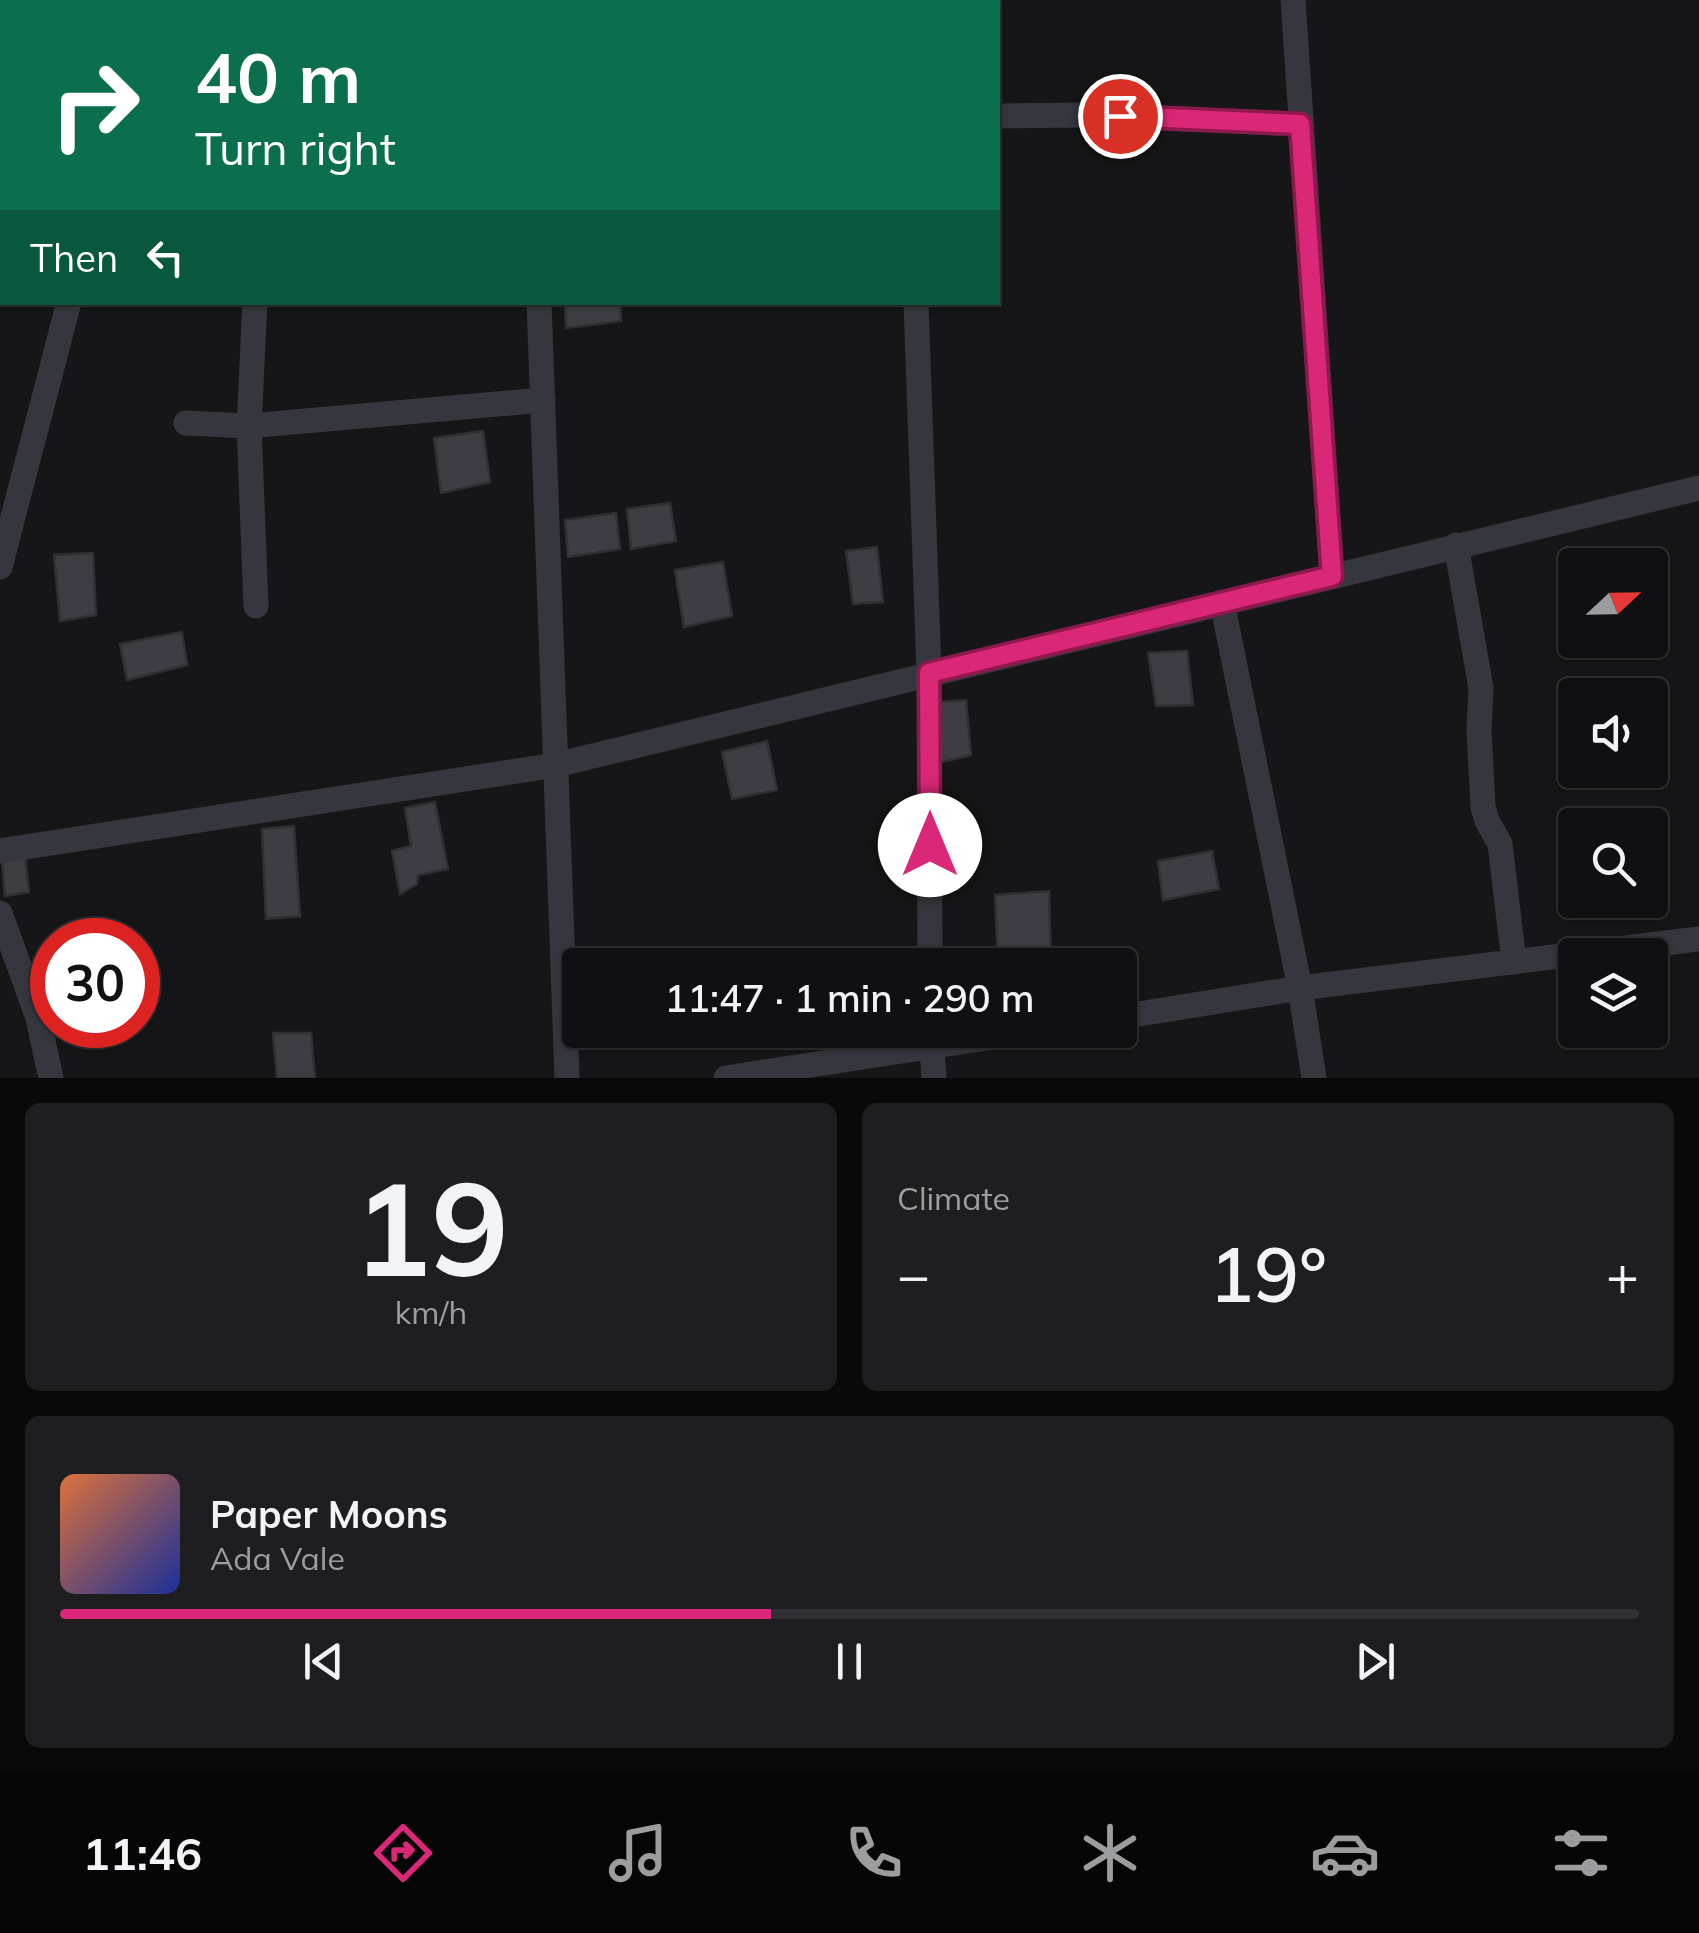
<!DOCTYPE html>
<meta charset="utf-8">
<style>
body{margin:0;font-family:Mulish,sans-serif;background:#1e1e20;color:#f1f3f6;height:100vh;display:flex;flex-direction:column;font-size:38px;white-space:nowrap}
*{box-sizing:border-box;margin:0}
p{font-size:32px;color:#9c9d9f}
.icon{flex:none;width:55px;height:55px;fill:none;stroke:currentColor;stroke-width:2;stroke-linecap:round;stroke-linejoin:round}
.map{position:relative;height:1078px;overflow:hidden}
.sheet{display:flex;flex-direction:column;gap:25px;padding:25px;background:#09090a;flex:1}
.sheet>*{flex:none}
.banner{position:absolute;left:0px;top:0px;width:1000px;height:305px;box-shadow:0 2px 8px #0004,0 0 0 2px #303032;background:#0b6e4f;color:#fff;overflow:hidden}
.needle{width:65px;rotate:68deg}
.tools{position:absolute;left:1558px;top:548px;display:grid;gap:20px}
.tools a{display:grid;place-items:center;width:110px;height:110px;border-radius:10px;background:#101012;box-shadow:0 2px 8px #0004,0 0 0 2px #303032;font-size:50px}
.speed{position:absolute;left:30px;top:918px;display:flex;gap:20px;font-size:50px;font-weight:700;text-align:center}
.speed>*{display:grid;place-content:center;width:130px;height:130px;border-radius:50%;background:#101012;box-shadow:0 2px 8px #0004,0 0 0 2px #303032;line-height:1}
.speed .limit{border:15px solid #d22;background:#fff;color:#111}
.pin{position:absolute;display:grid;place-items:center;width:85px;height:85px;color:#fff;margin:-42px;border:5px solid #fff;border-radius:50%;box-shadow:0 2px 10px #0007}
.me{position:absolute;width:110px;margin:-55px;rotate:0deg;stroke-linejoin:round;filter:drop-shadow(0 0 8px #0008)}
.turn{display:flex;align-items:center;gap:35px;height:210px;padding:0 30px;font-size:45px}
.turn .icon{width:130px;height:130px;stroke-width:2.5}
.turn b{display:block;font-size:70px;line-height:85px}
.then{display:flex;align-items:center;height:95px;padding:0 30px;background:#0003;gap:20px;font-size:38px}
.big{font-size:75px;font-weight:600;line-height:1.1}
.sheet .card{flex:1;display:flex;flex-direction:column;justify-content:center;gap:15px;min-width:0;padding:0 35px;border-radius:15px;background:#1e1e20}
.sheet .dial{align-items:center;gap:0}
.dial b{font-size:130px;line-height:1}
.song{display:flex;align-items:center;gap:30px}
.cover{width:120px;height:120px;border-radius:15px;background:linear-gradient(135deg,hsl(20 70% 55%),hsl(230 70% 35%))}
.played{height:10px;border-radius:5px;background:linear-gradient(90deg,#db2777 45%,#303032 45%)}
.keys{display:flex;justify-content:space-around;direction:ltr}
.heat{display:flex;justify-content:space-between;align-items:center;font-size:55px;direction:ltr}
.sheet .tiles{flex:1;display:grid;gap:25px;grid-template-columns:1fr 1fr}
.card:last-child{grid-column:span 2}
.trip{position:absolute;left:562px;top:948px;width:575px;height:100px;border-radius:10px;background:#101012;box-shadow:0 2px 8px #0004,0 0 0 2px #303032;font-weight:600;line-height:100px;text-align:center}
.tab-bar{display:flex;height:160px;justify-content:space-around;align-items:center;background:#060607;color:#9c9d9f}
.tab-bar .icon{width:70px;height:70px}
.tab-bar .current{color:#db2777}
.tab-bar b{font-size:45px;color:#f1f3f6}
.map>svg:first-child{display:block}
.building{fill:#3d3d43;stroke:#303034;stroke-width:2.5}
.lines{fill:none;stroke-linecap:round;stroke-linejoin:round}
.minor{stroke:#36363e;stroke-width:25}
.route-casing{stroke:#8e194d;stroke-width:25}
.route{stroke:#db2777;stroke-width:18}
</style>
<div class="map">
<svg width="1699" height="1078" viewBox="0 0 1699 1078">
<rect width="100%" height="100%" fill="#161618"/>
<g class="building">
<polygon points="565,302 620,302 621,321 566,328"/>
<polygon points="483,431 490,482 441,493 434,438"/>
<polygon points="670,503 676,541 631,549 627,509"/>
<polygon points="616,513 620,549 568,557 565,520"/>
<polygon points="877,547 883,602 853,604 846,551"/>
<polygon points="93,553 96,615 60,621 54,555"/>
<polygon points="723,562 732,616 684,627 675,570"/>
<polygon points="182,632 187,665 127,680 120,644"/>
<polygon points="1187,651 1193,705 1156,706 1148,653"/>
<polygon points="966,700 971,755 929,765 929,703"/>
<polygon points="767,741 777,790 732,799 722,752"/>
<polygon points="435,802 448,869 418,875 417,884 400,894 392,851 411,846 405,808"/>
<polygon points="294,826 300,916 266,919 262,829"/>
<polygon points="1212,851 1219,889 1163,900 1158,861"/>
<polygon points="25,858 29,892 5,896 2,859"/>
<polygon points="1049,891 1051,965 998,965 995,895"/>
<polygon points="273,1033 311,1033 315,1078 277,1078"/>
</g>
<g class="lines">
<g class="minor">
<polyline points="526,0 527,2"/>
<polyline points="1293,0 1332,576"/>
<polyline points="165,2 166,0"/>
<polyline points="998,116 1083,115 1300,124"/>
<polyline points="255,302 249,426 256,606"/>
<polyline points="539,302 567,1078"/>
<polyline points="916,302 929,673 930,965"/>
<polyline points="186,423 249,426 543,400"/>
<polyline points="1456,545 1481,688 1479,730 1483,807 1487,821 1500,844 1514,962"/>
<polyline points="0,567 69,302"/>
<polyline points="1222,602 1300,988 1314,1078"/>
<polyline points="0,851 556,765 1699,488"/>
<polyline points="0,913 38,1018 51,1078"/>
<polyline points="1120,1017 1300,988 1699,939"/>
<polyline points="931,1033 934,1078"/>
<polyline points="726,1078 1038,1030"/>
</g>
</g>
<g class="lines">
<defs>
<polyline id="route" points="930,845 929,673 1332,576 1300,124 1120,116"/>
</defs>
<use href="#route" class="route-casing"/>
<use href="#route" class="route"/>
</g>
</svg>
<div class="tools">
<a><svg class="needle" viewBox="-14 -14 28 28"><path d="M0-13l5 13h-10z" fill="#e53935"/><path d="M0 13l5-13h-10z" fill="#9c9d9f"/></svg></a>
<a><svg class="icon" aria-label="sound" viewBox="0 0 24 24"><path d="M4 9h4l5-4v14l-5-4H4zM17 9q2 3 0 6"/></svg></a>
<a><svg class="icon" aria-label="search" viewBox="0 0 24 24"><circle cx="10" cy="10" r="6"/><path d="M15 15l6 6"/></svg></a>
<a><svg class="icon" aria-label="layers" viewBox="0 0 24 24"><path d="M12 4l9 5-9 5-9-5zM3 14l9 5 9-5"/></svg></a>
</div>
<div class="speed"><div class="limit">30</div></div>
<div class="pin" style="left:1120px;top:116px;background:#d93025"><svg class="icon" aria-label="arrive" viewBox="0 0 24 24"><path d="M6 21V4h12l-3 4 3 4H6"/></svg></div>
<svg class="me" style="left:930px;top:845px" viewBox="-20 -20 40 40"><circle r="19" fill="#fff"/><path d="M0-13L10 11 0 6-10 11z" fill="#db2777"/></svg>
<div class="trip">11:47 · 1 min · 290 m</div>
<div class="banner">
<div class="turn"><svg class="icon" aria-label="right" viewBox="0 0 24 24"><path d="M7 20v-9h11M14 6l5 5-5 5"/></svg><div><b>40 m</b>Turn right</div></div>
<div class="then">Then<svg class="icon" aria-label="left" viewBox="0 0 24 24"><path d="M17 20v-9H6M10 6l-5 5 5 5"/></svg></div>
</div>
</div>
<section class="sheet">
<div class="tiles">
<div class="card dial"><b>19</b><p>km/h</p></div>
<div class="card"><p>Climate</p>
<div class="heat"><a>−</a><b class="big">19°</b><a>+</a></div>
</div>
<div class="card">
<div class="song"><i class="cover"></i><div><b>Paper Moons</b><p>Ada Vale</p></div></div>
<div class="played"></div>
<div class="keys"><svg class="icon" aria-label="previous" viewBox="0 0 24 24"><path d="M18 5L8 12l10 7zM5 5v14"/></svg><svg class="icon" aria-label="pause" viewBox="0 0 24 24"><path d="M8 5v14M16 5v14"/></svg><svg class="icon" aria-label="next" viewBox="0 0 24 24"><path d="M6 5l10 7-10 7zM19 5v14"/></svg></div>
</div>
</div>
</section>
<nav class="tab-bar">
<b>11:46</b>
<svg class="icon current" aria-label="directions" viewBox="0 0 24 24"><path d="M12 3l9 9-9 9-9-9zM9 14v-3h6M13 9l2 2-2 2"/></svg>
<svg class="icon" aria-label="music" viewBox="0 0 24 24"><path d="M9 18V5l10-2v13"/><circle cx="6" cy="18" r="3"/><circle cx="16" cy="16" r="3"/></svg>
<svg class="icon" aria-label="phone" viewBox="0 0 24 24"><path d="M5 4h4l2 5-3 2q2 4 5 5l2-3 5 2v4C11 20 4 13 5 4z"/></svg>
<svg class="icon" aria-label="climate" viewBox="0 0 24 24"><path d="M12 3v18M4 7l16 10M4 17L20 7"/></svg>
<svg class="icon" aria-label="car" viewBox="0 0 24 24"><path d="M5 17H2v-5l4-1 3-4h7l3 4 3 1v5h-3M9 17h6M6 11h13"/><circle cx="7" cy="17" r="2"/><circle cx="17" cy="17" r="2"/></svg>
<svg class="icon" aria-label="filters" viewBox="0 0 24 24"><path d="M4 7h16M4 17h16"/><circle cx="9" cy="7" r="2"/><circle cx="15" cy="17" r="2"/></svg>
</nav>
